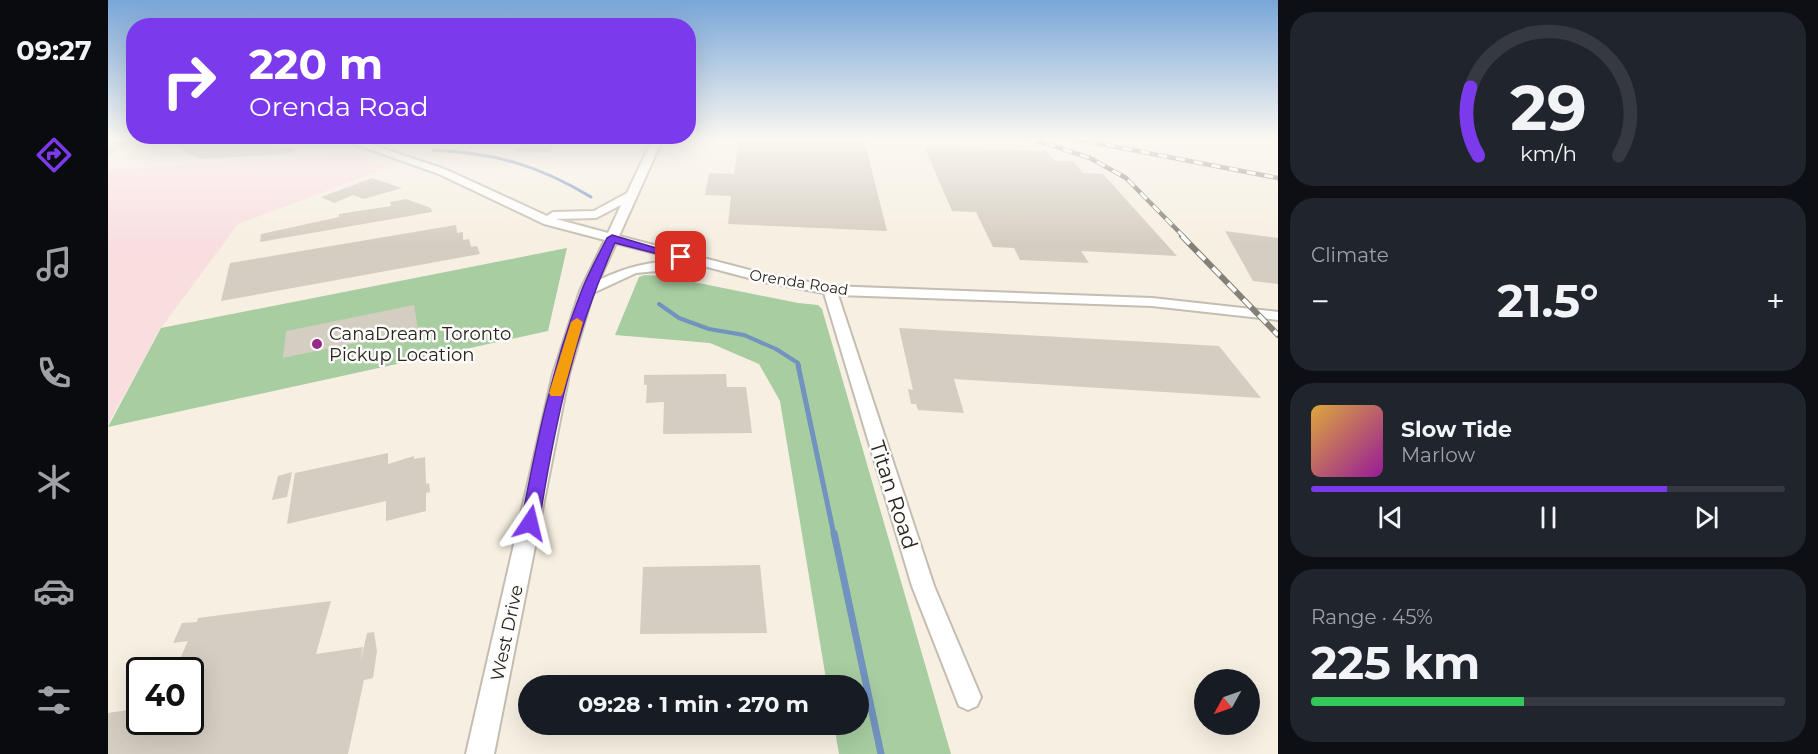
<!DOCTYPE html>
<meta charset="utf-8">
<style>
body{margin:0;font-family:Montserrat,sans-serif;background:#20242c;color:#f1f3f6;height:100vh;display:flex;flex-direction:column;font-size:22px;white-space:nowrap}
*{box-sizing:border-box;margin:0}
p{font-size:20px;color:#9ea1a6}
.icon{flex:none;width:33px;height:33px;fill:none;stroke:currentColor;stroke-width:2;stroke-linecap:round;stroke-linejoin:round}
.map{position:relative;flex:1;overflow:hidden}
.panel{display:flex;flex-direction:column;gap:12px;padding:12px;background:#0d0f14;width:540px}
.panel>*{flex:none}
.banner{position:absolute;left:18px;top:18px;width:570px;height:126px;border-radius:24px;box-shadow:0 6px 24px #0002;background:#7c3aed;color:#fff;overflow:hidden}
.needle{width:39px;rotate:230deg}
.controls{position:absolute;left:1086px;top:669px;display:grid;gap:12px}
.controls a{display:grid;place-items:center;width:66px;height:66px;border-radius:50%;background:#171b24;box-shadow:0 6px 24px #0002;font-size:30px}
.speed{position:absolute;left:18px;top:657px;display:flex;gap:12px;font-size:30px;font-weight:700;text-align:center}
.speed>*{display:grid;place-content:center;width:78px;height:78px;border-radius:50%;background:#171b24;box-shadow:0 6px 24px #0002;line-height:1}
.speed .limit{border:3px solid #111;border-radius:9px;background:#fff;color:#111}
.pin{position:absolute;display:grid;place-items:center;width:51px;height:51px;color:#fff;margin:-26px;border-radius:12px;box-shadow:0 3px 9px #0006}
.me{position:absolute;width:66px;margin:-33px;rotate:10deg;stroke-linejoin:round;filter:drop-shadow(0 0 4px #0008)}
.turn{display:flex;align-items:center;gap:21px;height:126px;padding:0 24px;font-size:27px}
.turn .icon{width:78px;height:78px;stroke-width:2.5}
.turn b{display:block;font-size:42px;line-height:51px}
.big{font-size:45px;font-weight:700;line-height:1.1}
.panel .tile{flex:1;display:flex;flex-direction:column;justify-content:center;gap:9px;min-width:0;padding:0 21px;border-radius:24px;background:#20242c}
.panel .dial{align-items:center;gap:0}
.dial svg{height:156px;overflow:visible;fill:none;stroke:#363941;stroke-width:7;stroke-linecap:round;text-anchor:middle}
.dial text{fill:#f1f3f6;stroke:none}
.song{display:flex;align-items:center;gap:18px}
.cover{width:72px;height:72px;border-radius:9px;background:linear-gradient(135deg,hsl(40 70% 55%),hsl(300 70% 35%))}
.played{height:6px;border-radius:3px;background:linear-gradient(90deg,#7c3aed 75%,#363941 75%)}
.keys{display:flex;justify-content:space-around;direction:ltr}
.heat{display:flex;justify-content:space-between;align-items:center;font-size:33px;direction:ltr}
.charge{height:9px;border-radius:4px;background:linear-gradient(90deg,#34c759 45%,#363941 0)}
.trip{position:absolute;left:410px;top:675px;width:351px;height:60px;border-radius:30px;background:#171b24;box-shadow:0 6px 24px #0002;font-weight:700;line-height:60px;text-align:center}
main{display:flex;flex:1;min-height:0}
.tab-bar{display:flex;flex-direction:column;width:108px;justify-content:space-around;align-items:center;background:#090b0e;color:#9ea1a6}
.tab-bar .icon{width:42px;height:42px}
.tab-bar .selected{color:#7c3aed}
.tab-bar b{font-size:27px;color:#f1f3f6}
.map>svg:first-child{display:block}
.commercial{fill:#f9dee0}
.green{fill:#a7cda1}
.lines{fill:none;stroke-linecap:round;stroke-linejoin:round}
.stream-far3{stroke:#7292bf;stroke-width:3}
.stream-far2{stroke:#7292bf;stroke-width:4}
.stream-far1{stroke:#7292bf;stroke-width:5}
.stream{stroke:#7292bf;stroke-width:7}
.building{fill:#d4cdc1}
.minor-casing{stroke:#c4bdb1;stroke-width:4}
.minor{fill:#fff;fill-rule:evenodd}
.rail-far1-casing{stroke:#848077;stroke-width:4.5}
.rail-casing{stroke:#848077;stroke-width:6}
.rail-far1{stroke:#fefcfa;stroke-width:3;stroke-dasharray:9;stroke-linecap:butt}
.rail{stroke:#fefcfa;stroke-width:4;stroke-dasharray:11;stroke-linecap:butt}
.route{fill:#7c3aed;stroke:#51269a;stroke-width:1.5}
.slow{fill:#f59e0b}
.poi-dot{fill:#962889;stroke:#fefcfa;stroke-width:2}
.labels{text-anchor:middle;dominant-baseline:central;stroke-width:5;stroke-linejoin:round;paint-order:stroke}
.far-street-label{font-size:15px;fill:#27241f;stroke:#fefcfa}
.poi-label{font-size:18px;fill:#27241f;stroke:#fefcfa;text-anchor:start}
.street-label{font-size:18px;fill:#27241f;stroke:#fefcfa}
.near-street-label{font-size:21px;fill:#27241f;stroke:#fefcfa}
</style>
<main>
<nav class="tab-bar">
<b>09:27</b>
<svg class="icon selected" aria-label="directions" viewBox="0 0 24 24"><path d="M12 3l9 9-9 9-9-9zM9 14v-3h6M13 9l2 2-2 2"/></svg>
<svg class="icon" aria-label="music" viewBox="0 0 24 24"><path d="M9 18V5l10-2v13"/><circle cx="6" cy="18" r="3"/><circle cx="16" cy="16" r="3"/></svg>
<svg class="icon" aria-label="phone" viewBox="0 0 24 24"><path d="M5 4h4l2 5-3 2q2 4 5 5l2-3 5 2v4C11 20 4 13 5 4z"/></svg>
<svg class="icon" aria-label="climate" viewBox="0 0 24 24"><path d="M12 3v18M4 7l16 10M4 17L20 7"/></svg>
<svg class="icon" aria-label="car" viewBox="0 0 24 24"><path d="M5 17H2v-5l4-1 3-4h7l3 4 3 1v5h-3M9 17h6M6 11h13"/><circle cx="7" cy="17" r="2"/><circle cx="17" cy="17" r="2"/></svg>
<svg class="icon" aria-label="filters" viewBox="0 0 24 24"><path d="M4 7h16M4 17h16"/><circle cx="9" cy="7" r="2"/><circle cx="15" cy="17" r="2"/></svg>
</nav>
<div class="map">
<svg width="1170" height="754" viewBox="0 0 1170 754">
<rect width="100%" height="100%" fill="#f6efe2"/>
<polygon class="commercial" points="246,154 279,168 130,224 53,328 0,424 0,170"/>
<g class="green">
<polygon points="459,248 440,331 0,427 53,328"/>
<polygon points="537,275 556,276 690,303 710,305 714,309 843,754 731,754 726,725 750,724 750,686 719,685 672,401 651,364 602,343 507,335 531,277"/>
</g>
<g class="lines">
<path class="stream-far3" d="M325,150C387,153 430,165 483,197"/>
<polyline class="stream-far2" points="551,304 571,318 601,329 636,335 668,349 690,363 691,366"/>
<polyline class="stream-far1" points="690,365 726,535"/>
<polyline class="stream" points="726,533 773,754"/>
</g>
<g class="building">
<polygon points="0,138 29,138 0,156"/>
<polygon points="72,138 144,138 172,149 180,146 189,149 179,154 92,159 64,145"/>
<polygon points="418,138 451,138 441,153 407,151"/>
<polygon points="631,139 757,143 779,231 620,224 623,196 597,195 601,173 626,174"/>
<polygon points="816,146 939,151 947,161 965,161 975,173 995,174 1069,256 973,251 981,263 912,260 906,248 885,247 868,212 844,211"/>
<polygon points="264,178 294,188 256,199 245,195 226,203 213,197"/>
<polygon points="298,199 323,208 324,212 152,242 153,234 231,217 231,214 283,206 282,202"/>
<polygon points="348,225 349,233 355,232 355,240 361,239 363,247 369,246 372,254 113,301 122,263"/>
<polygon points="1117,231 1170,238 1170,284 1145,281"/>
<polygon points="306,305 310,330 175,358 178,331"/>
<polygon points="791,328 1111,346 1153,398 846,379 856,413 810,410 808,404 803,404 800,389 805,390"/>
<polygon points="618,374 619,387 638,387 644,433 555,434 556,402 538,403 539,385 536,385 536,375"/>
<polygon points="280,453 280,464 306,456 306,459 317,457 318,484 321,483 322,492 318,493 318,511 278,521 278,501 179,524 187,473"/>
<polygon points="184,472 179,497 164,500 170,476"/>
<polygon points="652,565 659,633 532,634 535,567"/>
<polygon points="223,601 208,654 255,647 252,664 259,633 266,632 269,651 265,678 256,680 240,754 0,754 0,713 32,708 32,722 82,722 82,670 67,670 80,641 65,643 74,623 89,622 90,618"/>
</g>
<g class="lines">
<defs>
<path id="minor" d="M230,138H244L339,170L439,216L445,212L486,211L519,193L545,138H555L511,236L657,274L722,286L1044,298L1170,312V320L1044,306L730,295L826,586L873,697L869,706L860,710L851,706L804,586L716,293L656,282L588,264L581,268L528,273L485,293L461,374L386,754H358L445,374L472,291L497,240L436,224L331,174ZM513,205L500,233L448,219L488,218ZM508,243L574,260C541,262 521,266 491,280Z"/>
</defs>
<use href="#minor" class="minor-casing"/>
<use href="#minor" class="minor"/>
<defs>
<g id="rail-far1">
<polyline points="921,138 982,158 1018,178 1076,237"/>
<polyline points="962,138 1170,178"/>
</g>
<polyline id="rail" points="1074,236 1170,335"/>
</defs>
<use href="#rail-far1" class="rail-far1-casing"/>
<use href="#rail" class="rail-casing"/>
<use href="#rail-far1" class="rail-far1"/>
<use href="#rail" class="rail"/>
</g>
<linearGradient id="sky" x2="0" y2="1"><stop stop-color="#79a6d8"/><stop offset="0.57" stop-color="#fbf8f2"/><stop offset="1" stop-color="#fbf8f2" stop-opacity="0"/></linearGradient>
<rect width="1170" height="244" fill="url(#sky)"/>
<path class="route" d="M504,235L579,257L573,260L507,243C465,336 447,423 431,523L428,528L422,530L416,528L413,523C428,445 444,367 473,292C480,274 490,256 499,238Z"/>
<polygon class="slow" points="469,318 475,322 455,393 453,396 443,396 441,393 463,322"/>
<circle class="poi-dot" cx="209" cy="344" r="6"/>
<g class="labels">
<g class="far-street-label">
<text transform="translate(691 282) rotate(9)">Orenda Road</text>
</g>
<g class="poi-label">
<text x="221" y="334">CanaDream Toronto<tspan x="221" dy="21">Pickup Location</tspan></text>
</g>
<g class="street-label">
<text transform="translate(399 633) rotate(-78)">West Drive</text>
</g>
<g class="near-street-label">
<text transform="translate(786 495) rotate(72)">Titan Road</text>
</g>
</g>
</svg>
<div class="controls">
<a><svg class="needle" viewBox="-14 -14 28 28"><path d="M0-13l5 13h-10z" fill="#e53935"/><path d="M0 13l5-13h-10z" fill="#9ea1a6"/></svg></a>
</div>
<div class="speed"><div class="limit">40</div></div>
<div class="pin" style="left:573px;top:257px;background:#d93025"><svg class="icon" aria-label="arrive" viewBox="0 0 24 24"><path d="M6 21V4h12l-3 4 3 4H6"/></svg></div>
<svg class="me" style="left:422px;top:523px" viewBox="-20 -20 40 40"><path d="M0-17L14 15 0 8-14 15z" fill="#7c3aed" stroke="#fff" stroke-width="4"/></svg>
<div class="trip">09:28 · 1 min · 270 m</div>
<div class="banner">
<div class="turn"><svg class="icon" aria-label="right" viewBox="0 0 24 24"><path d="M7 20v-9h11M14 6l5 5-5 5"/></svg><div><b>220 m</b>Orenda Road</div></div>
</div>
</div>
<section class="panel">
<div class="tile dial"><svg viewBox="0 0 100 80">
<path d="M14 69A42 42 0 1 1 86 69"/>
<path d="M14 69A42 42 0 0 1 10 34" stroke="#7c3aed"/>
<text x="50" y="56" font-size="32" font-weight="700">29</text>
<text x="50" y="72" font-size="11">km/h</text>
</svg></div>
<div class="tile"><p>Climate</p>
<div class="heat"><a>−</a><b class="big">21.5°</b><a>+</a></div>
</div>
<div class="tile">
<div class="song"><i class="cover"></i><div><b>Slow Tide</b><p>Marlow</p></div></div>
<div class="played"></div>
<div class="keys"><svg class="icon" aria-label="previous" viewBox="0 0 24 24"><path d="M18 5L8 12l10 7zM5 5v14"/></svg><svg class="icon" aria-label="pause" viewBox="0 0 24 24"><path d="M8 5v14M16 5v14"/></svg><svg class="icon" aria-label="next" viewBox="0 0 24 24"><path d="M6 5l10 7-10 7zM19 5v14"/></svg></div>
</div>
<div class="tile"><p>Range · 45%</p><b class="big">225 km</b><div class="charge"></div></div>
</section>
</main>
